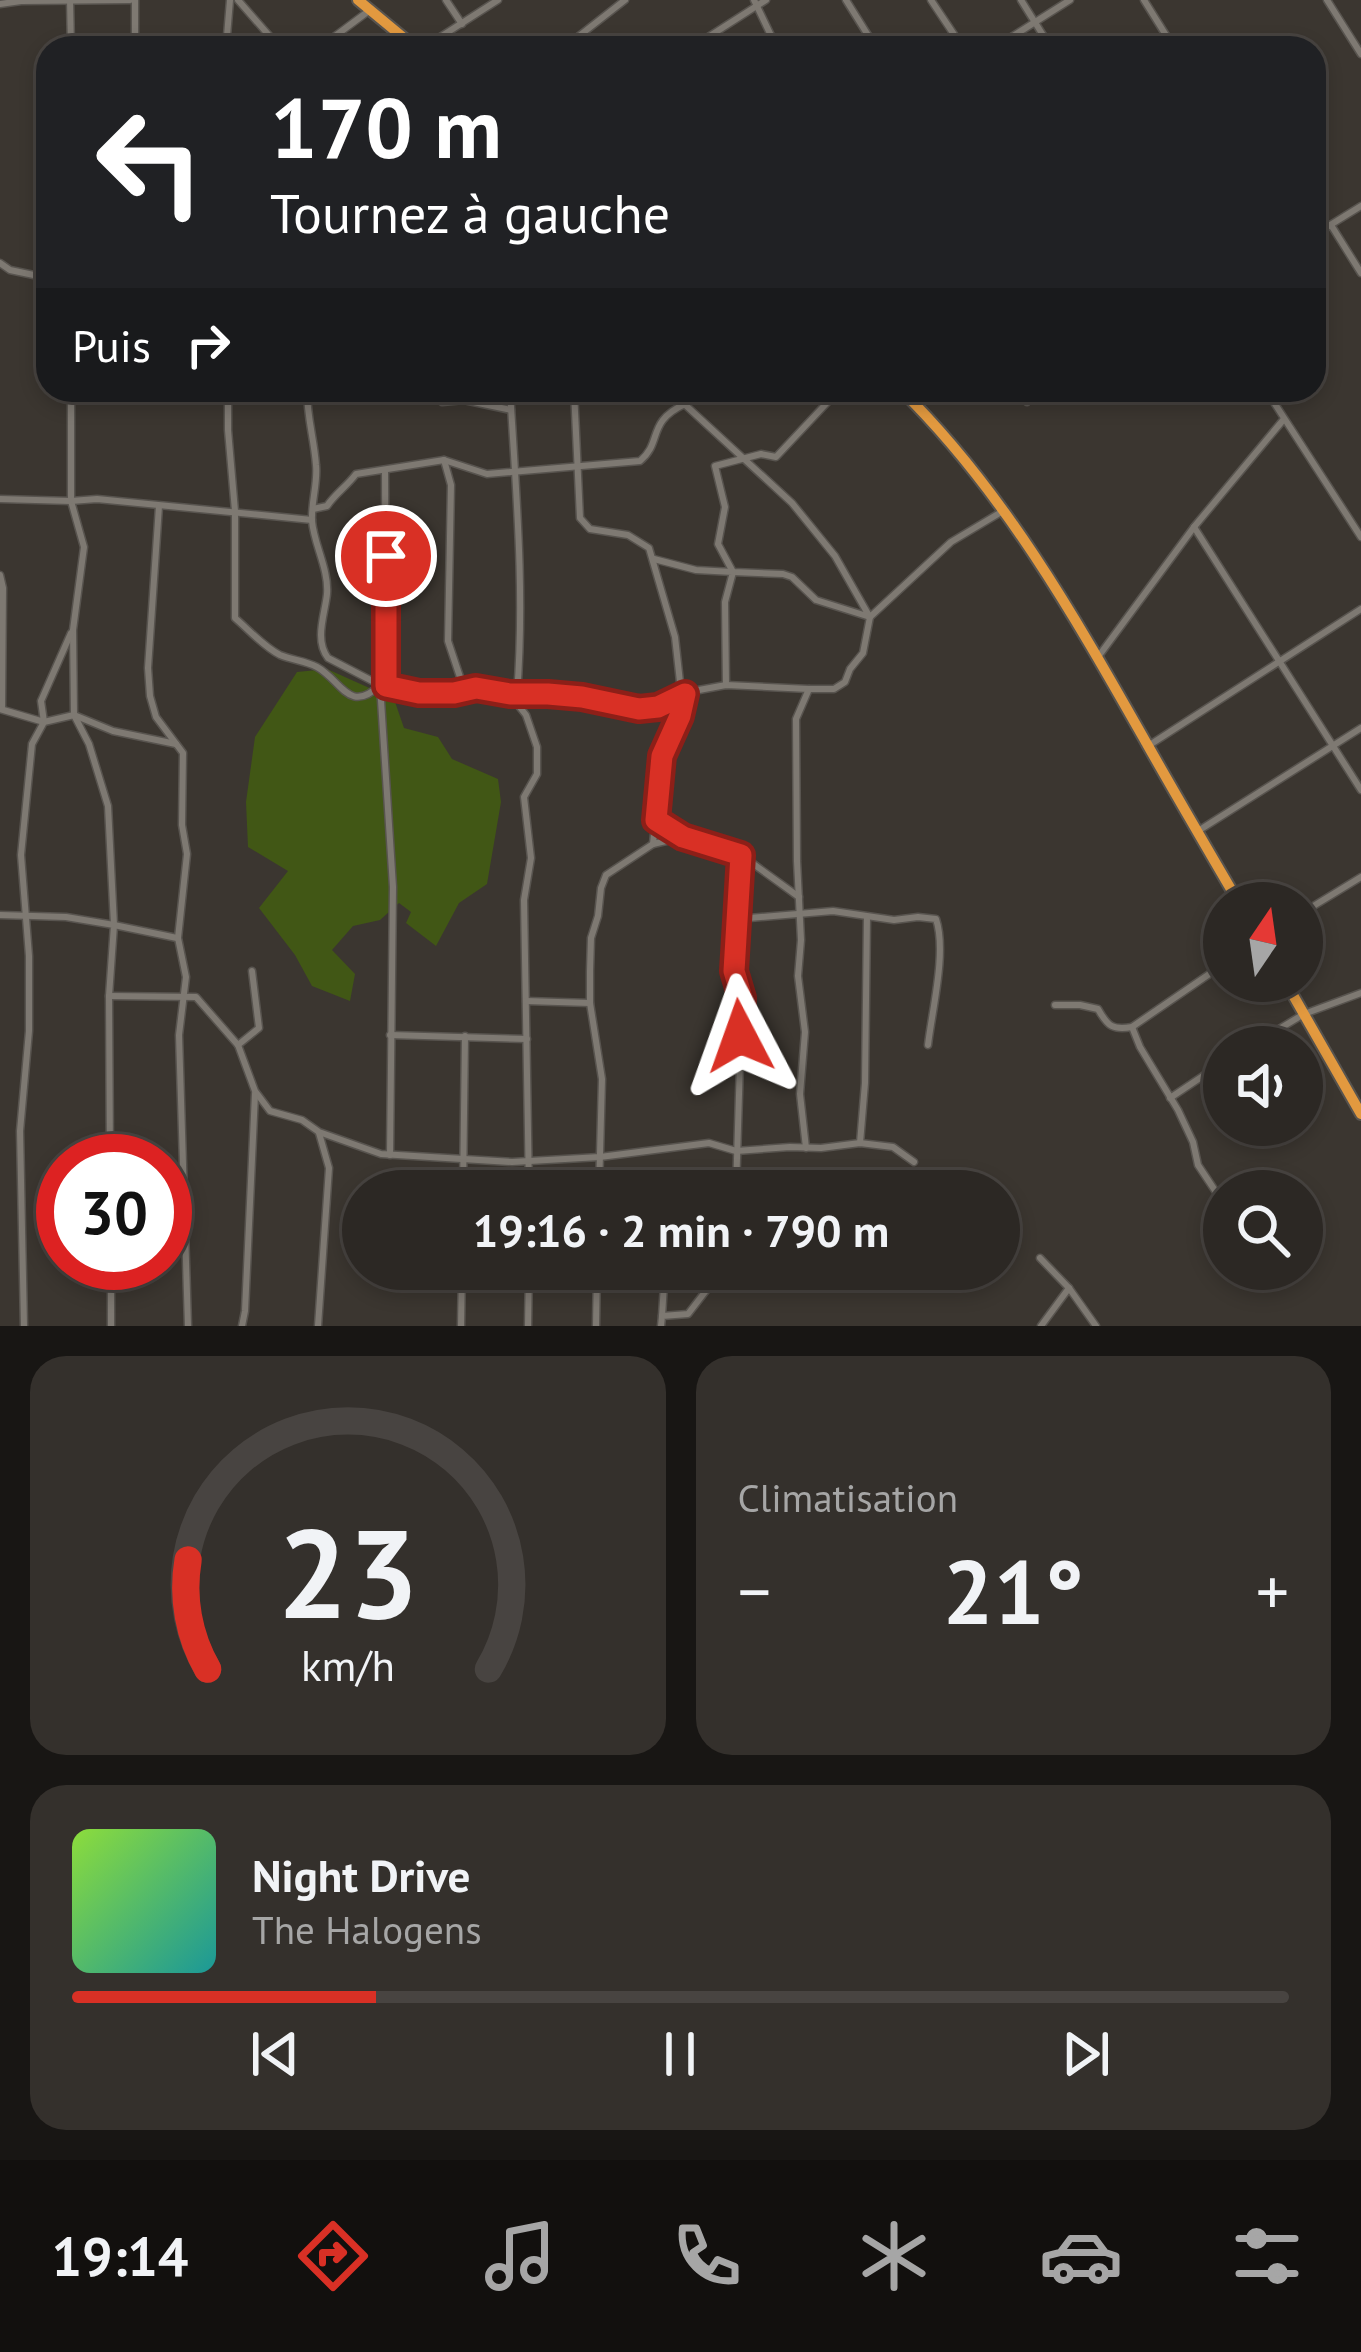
<!DOCTYPE html>
<html lang="fr">
<meta charset="utf-8">
<style>
body{margin:0;font-family:"PT Sans",sans-serif;background:#34302c;color:#f1f3f6;height:100vh;display:flex;flex-direction:column;font-size:45px;white-space:nowrap}
*{box-sizing:border-box;margin:0}
p{font-size:39px;color:#a6a6a6}
.icon{flex:none;width:66px;height:66px;fill:none;stroke:currentColor;stroke-width:2;stroke-linecap:round;stroke-linejoin:round}
.map{position:relative;height:1326px;overflow:hidden}
.details{display:flex;flex-direction:column;gap:30px;padding:30px;background:#181614;flex:1}
.details>*{flex:none}
.guide{position:absolute;left:36px;top:36px;width:1290px;height:366px;border-radius:36px;box-shadow:0 6px 18px #0003,0 0 0 3px #484441;background:#202124;color:#fff;overflow:hidden}
.needle{width:78px;rotate:13deg}
.fabs{position:absolute;left:1203px;top:882px;display:grid;gap:24px}
.fabs a{display:grid;place-items:center;width:120px;height:120px;border-radius:50%;background:#2c2824;box-shadow:0 6px 18px #0003,0 0 0 3px #484441;font-size:60px}
.speed{position:absolute;left:36px;top:1134px;display:flex;gap:24px;font-size:60px;font-weight:700;text-align:center}
.speed>*{display:grid;place-content:center;width:156px;height:156px;border-radius:50%;background:#2c2824;box-shadow:0 6px 18px #0003,0 0 0 3px #484441;line-height:1}
.speed .limit{border:18px solid #d22;background:#fff;color:#111}
.pin{position:absolute;display:grid;place-items:center;width:102px;height:102px;color:#fff;margin:-51px;border:6px solid #fff;border-radius:50%;box-shadow:0 3px 12px #0007}
.me{position:absolute;width:132px;margin:-66px;rotate:356deg;stroke-linejoin:round;filter:drop-shadow(0 0 9px #0008)}
.turn{display:flex;align-items:center;gap:42px;height:252px;padding:0 36px;font-size:54px}
.turn .icon{width:156px;height:156px;stroke-width:2.5}
.turn b{display:block;font-size:84px;line-height:102px}
.then{display:flex;align-items:center;height:114px;padding:0 36px;background:#0003;gap:24px;font-size:45px}
.big{font-size:90px;font-weight:600;line-height:1.1}
.details .widget{flex:1;display:flex;flex-direction:column;justify-content:center;gap:18px;min-width:0;padding:0 42px;border-radius:36px;background:#34302c}
.details .dial{align-items:center;gap:0}
.dial svg{height:312px;overflow:visible;fill:none;stroke:#484441;stroke-width:7;stroke-linecap:round;text-anchor:middle}
.dial text{fill:#f1f3f6;stroke:none}
.song{display:flex;align-items:center;gap:36px}
.cover{width:144px;height:144px;border-radius:18px;background:linear-gradient(135deg,hsl(90 70% 55%),hsl(180 70% 35%))}
.played{height:12px;border-radius:6px;background:linear-gradient(90deg,#d93025 25%,#484441 25%)}
.keys{display:flex;justify-content:space-around;direction:ltr}
.heat{display:flex;justify-content:space-between;align-items:center;font-size:66px;direction:ltr}
.details .tiles{flex:1;display:grid;gap:30px;grid-template-columns:1fr 1fr}
.widget:last-child{grid-column:span 2}
.trip{position:absolute;left:342px;top:1170px;width:678px;height:120px;border-radius:60px;background:#2c2824;box-shadow:0 6px 18px #0003,0 0 0 3px #484441;font-weight:600;line-height:120px;text-align:center}
.tab-bar{display:flex;height:192px;justify-content:space-around;align-items:center;background:#12100e;color:#a6a6a6}
.tab-bar .icon{width:84px;height:84px}
.tab-bar .selected{color:#d93025}
.tab-bar b{font-size:54px;color:#f1f3f6}
.map>svg:first-child{display:block}
.green{fill:#415715}
.lines{fill:none;stroke-linecap:round;stroke-linejoin:round}
.minor-casing{stroke:#58544f;stroke-width:9}
.trunk-casing{stroke:#58544f;stroke-width:14}
.minor{stroke:#7e7972;stroke-width:6}
.trunk{stroke:#e2993f;stroke-width:10}
.route-casing{stroke:#8d1f18;stroke-width:30}
.route{stroke:#d93025;stroke-width:21}
</style>
<div class="map">
<svg width="1361" height="1326" viewBox="0 0 1361 1326">
<rect width="100%" height="100%" fill="#3b3630"/>
<polygon class="green" points="327,669 394,699 404,728 438,737 452,759 498,779 501,802 487,884 459,903 436,946 406,923 411,912 399,903 380,920 353,926 332,950 355,974 350,1001 312,986 295,955 259,908 288,871 248,847 246,802 255,737 297,672"/>
<g class="lines">
<defs>
<g id="minor">
<polyline points="70,0 71,48"/>
<polyline points="238,0 280,48"/>
<polyline points="446,0 462,24"/>
<polyline points="754,0 777,48"/>
<polyline points="846,0 876,48"/>
<polyline points="931,0 963,48"/>
<polyline points="1021,0 1051,48"/>
<polyline points="1144,0 1174,48"/>
<polyline points="1327,0 1361,54"/>
<polyline points="0,4 21,1 130,0"/>
<polyline points="135,48 135,0"/>
<polyline points="226,48 230,0"/>
<polyline points="319,48 370,10"/>
<polyline points="423,48 498,0"/>
<polyline points="573,48 570,43 625,0"/>
<polyline points="691,48 766,0"/>
<polyline points="994,48 1070,0"/>
<polyline points="1331,225 1361,273"/>
<polyline points="1314,235 1361,206"/>
<polyline points="0,263 10,270 48,278"/>
<polyline points="71,390 71,501 84,547 73,630 74,715 89,744 108,806 114,925 177,938"/>
<path d="M228,390V430L235,511V618C249,630 264,647 280,655C292,660 306,661 317,667C341,680 349,715 380,685"/>
<path d="M307,390C307,418 314,438 316,465C318,483 311,502 312,521C314,545 329,569 327,594C325,614 314,640 328,658L380,685L419,693H454L476,688L510,694L582,697L639,709L658,707L699,690L726,685L809,689"/>
<polyline points="429,390 442,402 464,400 511,410"/>
<path d="M510,390C516,492 525,592 517,694"/>
<polyline points="574,390 580,518 590,529 628,535 649,548 675,637 680,682 685,695 680,716 662,756 653,844"/>
<polyline points="669,390 792,503 835,556 868,614"/>
<polyline points="839,390 776,457 761,454 715,466 725,507 718,544 733,572 783,574 792,577 816,600 870,617"/>
<polyline points="1012,390 1027,402"/>
<polyline points="1266,390 1361,537"/>
<polyline points="444,460 451,485 448,641 464,689"/>
<polyline points="385,470 386,687"/>
<polyline points="0,499 71,501 97,499 312,520"/>
<polyline points="159,506 148,668 150,696 156,717 183,753 182,825 187,854 178,938 186,977 179,1035 188,1326"/>
<path d="M313,509L327,506C335,494 347,486 356,474L444,460L487,474L640,461C663,442 646,422 685,404"/>
<polyline points="1194,527 1361,790"/>
<polyline points="654,559 696,570 733,572 725,602 726,685"/>
<polyline points="0,575 3,588 2,708"/>
<polyline points="1098,657 1194,527 1284,419"/>
<polyline points="380,685 393,887 390,1155"/>
<polyline points="511,696 526,715 537,747 537,774 524,797 531,858 524,900 529,1191"/>
<polyline points="0,709 44,722 41,701 71,633"/>
<polyline points="1148,746 1361,609"/>
<polyline points="656,820 683,837 741,855 799,897"/>
<polyline points="1198,831 1361,728"/>
<polyline points="1302,913 1361,877"/>
<polyline points="0,915 66,917 114,925 109,996 110,1161"/>
<path d="M737,919L833,911L894,920L918,917L936,919C947,952 932,1010 928,1045"/>
<polyline points="252,971 259,1028 238,1045 255,1091 270,1111 302,1120 319,1132 381,1154 512,1162 600,1157 709,1143 736,1151 790,1147 821,1148 860,1143 893,1147 914,1162"/>
<polyline points="109,996 196,997 238,1045"/>
<polyline points="526,1001 590,1003"/>
<path d="M1055,1005H1080L1098,1009C1108,1027 1113,1030 1132,1027L1224,964"/>
<polyline points="1132,1027 1140,1047 1178,1110 1193,1142 1198,1165 1224,1204"/>
<polyline points="390,1035 527,1039"/>
<polyline points="1249,1047 1304,1014 1361,993"/>
<polyline points="1170,1098 1224,1062"/>
<polyline points="860,1143 865,1083 867,917"/>
<polyline points="806,1148 800,1094 805,1032 798,976 801,940 797,861 796,719 809,689 834,689 845,682 850,669 863,653 870,617 951,542 1003,511"/>
<polyline points="463,1191 465,1036"/>
<polyline points="599,1191 602,1079 590,1003 590,971 591,938 598,916 601,888 606,875 653,844 683,837"/>
<polyline points="736,1191 742,998 734,971 741,855"/>
<polyline points="1040,1258 1069,1288 1096,1326"/>
<polyline points="111,1263 111,1326"/>
<polyline points="662,1316 665,1269"/>
<polyline points="24,1326 20,1131 29,1031 29,956 21,855 32,744 44,722 74,715 113,731 176,744"/>
<polyline points="242,1326 245,1311 255,1094"/>
<polyline points="318,1326 329,1168 319,1133"/>
<polyline points="461,1326 462,1269"/>
<polyline points="528,1326 529,1269"/>
<polyline points="596,1326 597,1269"/>
<polyline points="661,1326 662,1316 688,1314 715,1279 716,1269"/>
<polyline points="1041,1326 1069,1288"/>
</g>
<g id="trunk">
<polyline points="358,0 416,48"/>
<path d="M901,390C1004,491 1076,619 1147,744C1177,797 1208,850 1239,903"/>
<polyline points="1285,981 1361,1114"/>
</g>
</defs>
<use href="#minor" class="minor-casing"/>
<use href="#trunk" class="trunk-casing"/>
<use href="#minor" class="minor"/>
<use href="#trunk" class="trunk"/>
</g>
<g class="lines">
<defs>
<polyline id="route" points="386,556 386,686 419,693 454,693 476,688 510,694 548,694 582,697 639,709 658,707 685,694 680,716 662,756 656,820 683,837 741,855 734,971 742,998 740,1036"/>
</defs>
<use href="#route" class="route-casing"/>
<use href="#route" class="route"/>
</g>
</svg>
<div class="fabs">
<a><svg class="needle" viewBox="-14 -14 28 28"><path d="M0-13l5 13h-10z" fill="#e53935"/><path d="M0 13l5-13h-10z" fill="#a6a6a6"/></svg></a>
<a><svg class="icon" aria-label="sound" viewBox="0 0 24 24"><path d="M4 9h4l5-4v14l-5-4H4zM17 9q2 3 0 6"/></svg></a>
<a><svg class="icon" aria-label="search" viewBox="0 0 24 24"><circle cx="10" cy="10" r="6"/><path d="M15 15l6 6"/></svg></a>
</div>
<div class="speed"><div class="limit">30</div></div>
<div class="pin" style="left:386px;top:556px;background:#d93025"><svg class="icon" aria-label="arrive" viewBox="0 0 24 24"><path d="M6 21V4h12l-3 4 3 4H6"/></svg></div>
<svg class="me" style="left:740px;top:1036px" viewBox="-20 -20 40 40"><path d="M0-17L14 15 0 8-14 15z" fill="#d93025" stroke="#fff" stroke-width="4"/></svg>
<div class="trip">19:16 · 2 min · 790 m</div>
<div class="guide">
<div class="turn"><svg class="icon" aria-label="left" viewBox="0 0 24 24"><path d="M17 20v-9H6M10 6l-5 5 5 5"/></svg><div><b>170 m</b>Tournez à gauche</div></div>
<div class="then">Puis<svg class="icon" aria-label="right" viewBox="0 0 24 24"><path d="M7 20v-9h11M14 6l5 5-5 5"/></svg></div>
</div>
</div>
<section class="details">
<div class="tiles">
<div class="widget dial"><svg viewBox="0 0 100 80">
<path d="M14 69A42 42 0 1 1 86 69"/>
<path d="M14 69A42 42 0 0 1 9 41" stroke="#d93025"/>
<text x="50" y="56" font-size="32" font-weight="700">23</text>
<text x="50" y="72" font-size="11">km/h</text>
</svg></div>
<div class="widget"><p>Climatisation</p>
<div class="heat"><a>−</a><b class="big">21°</b><a>+</a></div>
</div>
<div class="widget">
<div class="song"><i class="cover"></i><div><b>Night Drive</b><p>The Halogens</p></div></div>
<div class="played"></div>
<div class="keys"><svg class="icon" aria-label="previous" viewBox="0 0 24 24"><path d="M18 5L8 12l10 7zM5 5v14"/></svg><svg class="icon" aria-label="pause" viewBox="0 0 24 24"><path d="M8 5v14M16 5v14"/></svg><svg class="icon" aria-label="next" viewBox="0 0 24 24"><path d="M6 5l10 7-10 7zM19 5v14"/></svg></div>
</div>
</div>
</section>
<nav class="tab-bar">
<b>19:14</b>
<svg class="icon selected" aria-label="directions" viewBox="0 0 24 24"><path d="M12 3l9 9-9 9-9-9zM9 14v-3h6M13 9l2 2-2 2"/></svg>
<svg class="icon" aria-label="music" viewBox="0 0 24 24"><path d="M9 18V5l10-2v13"/><circle cx="6" cy="18" r="3"/><circle cx="16" cy="16" r="3"/></svg>
<svg class="icon" aria-label="phone" viewBox="0 0 24 24"><path d="M5 4h4l2 5-3 2q2 4 5 5l2-3 5 2v4C11 20 4 13 5 4z"/></svg>
<svg class="icon" aria-label="climate" viewBox="0 0 24 24"><path d="M12 3v18M4 7l16 10M4 17L20 7"/></svg>
<svg class="icon" aria-label="car" viewBox="0 0 24 24"><path d="M5 17H2v-5l4-1 3-4h7l3 4 3 1v5h-3M9 17h6M6 11h13"/><circle cx="7" cy="17" r="2"/><circle cx="17" cy="17" r="2"/></svg>
<svg class="icon" aria-label="filters" viewBox="0 0 24 24"><path d="M4 7h16M4 17h16"/><circle cx="9" cy="7" r="2"/><circle cx="15" cy="17" r="2"/></svg>
</nav>
